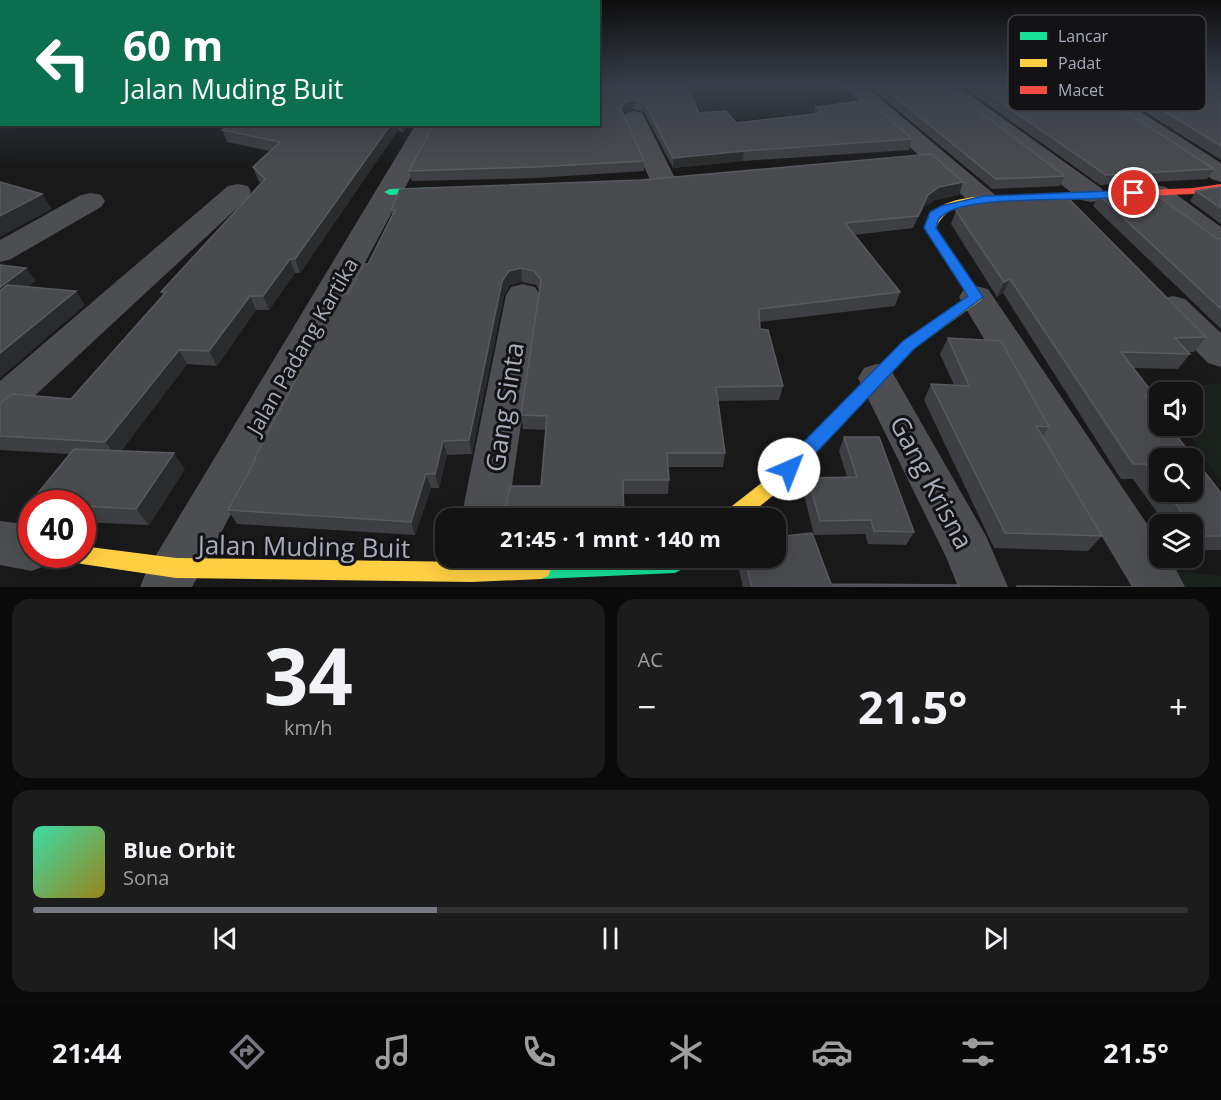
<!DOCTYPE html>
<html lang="id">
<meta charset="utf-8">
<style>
body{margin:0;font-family:"Open Sans",sans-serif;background:#1c1c1c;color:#f1f3f6;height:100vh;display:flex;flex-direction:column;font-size:22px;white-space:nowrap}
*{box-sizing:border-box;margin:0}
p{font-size:20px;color:#9d9ea0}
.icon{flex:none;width:33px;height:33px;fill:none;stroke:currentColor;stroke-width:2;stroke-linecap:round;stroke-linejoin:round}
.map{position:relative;height:587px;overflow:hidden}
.side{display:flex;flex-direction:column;gap:12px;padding:12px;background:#0a0a0a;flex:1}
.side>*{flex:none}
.guide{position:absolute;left:0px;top:0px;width:600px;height:126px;box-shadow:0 6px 24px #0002,0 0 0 2px #323233;background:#0b6e4f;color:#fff;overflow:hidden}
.controls{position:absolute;left:1149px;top:382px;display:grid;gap:12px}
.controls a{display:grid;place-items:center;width:54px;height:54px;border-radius:12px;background:#131313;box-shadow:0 6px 24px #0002,0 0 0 2px #323233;font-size:30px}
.speed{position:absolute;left:18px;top:490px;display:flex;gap:12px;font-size:30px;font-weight:700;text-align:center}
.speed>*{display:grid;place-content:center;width:78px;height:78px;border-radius:50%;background:#131313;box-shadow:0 6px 24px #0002,0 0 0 2px #323233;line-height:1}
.speed .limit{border:9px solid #d22;background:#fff;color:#111}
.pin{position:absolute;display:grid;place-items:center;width:51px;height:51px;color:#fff;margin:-26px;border:3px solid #fff;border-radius:50%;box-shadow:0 2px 6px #0007}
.me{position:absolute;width:66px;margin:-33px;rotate:44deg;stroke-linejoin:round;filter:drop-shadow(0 0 4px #0008)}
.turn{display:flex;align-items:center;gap:21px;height:126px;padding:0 24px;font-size:27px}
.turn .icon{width:78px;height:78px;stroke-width:2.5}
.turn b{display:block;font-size:42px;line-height:51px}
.big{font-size:45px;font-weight:700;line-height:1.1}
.side .card{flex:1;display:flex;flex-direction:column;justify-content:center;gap:9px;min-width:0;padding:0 21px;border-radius:18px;background:#1c1c1c}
.side .dial{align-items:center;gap:0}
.dial b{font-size:78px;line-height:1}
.song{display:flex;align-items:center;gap:18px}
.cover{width:72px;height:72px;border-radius:9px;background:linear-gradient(135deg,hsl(160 70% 55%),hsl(50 70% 35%))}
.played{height:6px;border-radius:3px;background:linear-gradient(90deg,#777982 35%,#323233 35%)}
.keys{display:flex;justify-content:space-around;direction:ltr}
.heat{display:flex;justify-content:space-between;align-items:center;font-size:33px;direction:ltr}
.side .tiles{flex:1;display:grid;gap:12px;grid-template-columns:1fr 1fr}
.card:last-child{grid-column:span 2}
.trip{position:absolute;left:435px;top:508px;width:351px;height:60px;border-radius:18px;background:#131313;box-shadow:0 6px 24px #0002,0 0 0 2px #323233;font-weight:700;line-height:60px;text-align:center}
.tab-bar{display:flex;height:96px;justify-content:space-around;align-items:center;background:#080808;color:#9d9ea0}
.tab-bar .icon{width:42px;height:42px}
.tab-bar .active{color:#777982}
.tab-bar b{font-size:27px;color:#f1f3f6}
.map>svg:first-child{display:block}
.green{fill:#1c231e}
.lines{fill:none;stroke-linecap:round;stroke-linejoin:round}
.street{fill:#4c4e52;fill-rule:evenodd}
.fast{fill:#16e098;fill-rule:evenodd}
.slow{fill:#ffcf43;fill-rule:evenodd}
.jam{fill:#f24e42;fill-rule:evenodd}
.wall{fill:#3e3f42;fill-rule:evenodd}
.shaded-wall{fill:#2a2b2c}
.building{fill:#4a4b4f;stroke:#585a60;stroke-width:1.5}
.route{fill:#1a73e8;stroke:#114b97;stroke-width:1.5}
.labels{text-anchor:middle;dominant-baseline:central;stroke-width:6;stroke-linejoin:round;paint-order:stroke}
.street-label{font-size:21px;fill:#a9acbb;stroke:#131315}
.near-street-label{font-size:26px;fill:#a9acbb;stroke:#131315}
.key{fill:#131315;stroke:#404147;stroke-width:1.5}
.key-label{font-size:16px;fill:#a9acbb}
</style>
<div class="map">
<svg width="1221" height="587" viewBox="0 0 1221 587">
<rect width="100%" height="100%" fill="#191919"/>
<g class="green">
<polygon points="675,84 834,84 801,88 822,112 708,122 694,101 626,106 619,90 674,86"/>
<polygon points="1221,384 1221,483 1184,426 1192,426 1192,393 1166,393 1162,386"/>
<polygon points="1149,568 1221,576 1221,587 1160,587"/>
</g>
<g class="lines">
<g class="street">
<polygon points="841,84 863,84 994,194 998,200 994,206 984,208 974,206"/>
<polygon points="932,84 955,84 1101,188 1105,194 1101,200 1091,202 1081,200"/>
<polygon points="1073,84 1097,84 1221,163 1221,182 1212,179 1076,88"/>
<polygon points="0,93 2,93 0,106"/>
<polygon points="634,111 642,113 645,118 676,180 672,186 663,188 654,186 650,180 623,118 626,113"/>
<polygon points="416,124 439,124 192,587 140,587 147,570"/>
<polygon points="238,184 248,186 251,192 248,198 14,415 0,419 0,381 228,186"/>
<polygon points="1156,185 1166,187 1221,227 1221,250 1210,247 1146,199 1142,193 1146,187"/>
<polygon points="91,193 101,195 105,201 101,207 11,259 0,262 0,240 81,195"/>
<polygon points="523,284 535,287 540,295 507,519 461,519 506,295 511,287"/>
<polygon points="976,286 988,289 1160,543 1160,558 1170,558 1185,587 1132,587 959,297 964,289"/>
<polygon points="1173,296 1185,299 1221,333 1221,367 1208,363 1161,315 1156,307 1161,299"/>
<polygon points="877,364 890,368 986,536 1008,587 958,587 947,559 858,378 864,368"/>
<polygon points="0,521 32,525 32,555 53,555 49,564 32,571 0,565"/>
</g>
<g class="fast">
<polygon points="444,187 449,190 448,192 390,195 384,192 390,189"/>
<polygon points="571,558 692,558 689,565 675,573 541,579 534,576 531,569 534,562 541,559"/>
</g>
<g class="slow">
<path d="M1025,195L1031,198L1029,200C999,207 950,193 936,228L983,297L981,300L914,349L780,490L744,519H721L723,513L768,478L904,341L968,296L924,228C926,222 928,216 933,212C952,193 1000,196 1025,195Z"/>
<polygon points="82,546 176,558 472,562 541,559 548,562 551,569 548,576 541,579 472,582 176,578 82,564 75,562 72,555 82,555"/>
</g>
<polygon class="jam" points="1221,184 1221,190 1193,194 1025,201 1019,198 1025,195 1193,188"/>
</g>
<g class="wall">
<polygon points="598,84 658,88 699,113 736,123 814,114 816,107 912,139 909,150 743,161 673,168 644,112 633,109 624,112 623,114 644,161 644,171 536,178 412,181 409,171"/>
<polygon points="866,84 943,84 1065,176 1060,186 992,189"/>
<polygon points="959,84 1083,84 1214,169 1207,179 1100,185"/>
<polygon points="1101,84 1212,84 1221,85 1221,160"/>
<polygon points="233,124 410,124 403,133 398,130 300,273 295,273 269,310 256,310 217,366 187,364 121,451 185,469 149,525 82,522 82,504 32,504 32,507 29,504 69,454 0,450 0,403 71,399 163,295 161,292 261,183 258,180 253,167 270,151 227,142 222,130"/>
<polygon points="1221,187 1221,224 1190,201 1196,191"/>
<polygon points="959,195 935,200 924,207 913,228 854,235 900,292 895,306 759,322 760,329 783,386 779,400 718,401 725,453 723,467 668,467 669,480 668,494 624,494 506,507 541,486 546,430 523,429 521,415 539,290 536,285 522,282 510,285 504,295 472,454 447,455 439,488 431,488 415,535 237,524 228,510 255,461 254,459 314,344 313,341 348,294 368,264 392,215 391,210"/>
<polygon points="1099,195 1221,239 1221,329 1093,206"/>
<path d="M958,206L1206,337L1194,352H1188L1190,354L1178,369L1133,368L1155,396L1150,402L1221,493V550H1192V525H1166L1133,479H1121L1003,293L997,297L951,224ZM1160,459L1192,492H1160Z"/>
<polygon points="948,338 1049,427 1042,437 1102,536 1088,551 994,548 924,400 931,384 954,385 940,354"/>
<polygon points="844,437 914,532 906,545 868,544 865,534 814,535 803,491 808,478 847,477 839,451"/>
<polygon points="736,558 776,558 831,584 960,587 743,587"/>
</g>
<g class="shaded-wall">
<polygon points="634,99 633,109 624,112 621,119 621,109 624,102"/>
<polygon points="391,124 397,124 398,130 300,273 295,259"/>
<polygon points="401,124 410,124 403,133"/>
<polygon points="744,151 743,161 673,168 673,158"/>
<polygon points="963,182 959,195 935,200 924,207 913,228 918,216 928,195 939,187"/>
<polygon points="42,194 52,209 0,237 0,216"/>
<polygon points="290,259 295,273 269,310 263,296"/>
<polygon points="26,268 36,281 0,307 0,287"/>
<polygon points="521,268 522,282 510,285 504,295 472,454 469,440 502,281 509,271"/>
<polygon points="1010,279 1003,293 997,297 1004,282"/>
<polygon points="76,291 85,305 0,378 0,353"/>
<polygon points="250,296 256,310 217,366 209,351"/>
<polygon points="179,350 187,364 117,457 105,442"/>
<polygon points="443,441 447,455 439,488 435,474"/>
<polygon points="174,453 185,469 149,525 136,509"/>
<polygon points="426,474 431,488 415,535 411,522"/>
</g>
<g class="building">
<polygon points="598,84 656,84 658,88 688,87 699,113 726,111 736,123 823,113 816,107 868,100 912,139 744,151 673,158 644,102 634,99 624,102 621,109 644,161 535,167 409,171 434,124 598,124"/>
<polygon points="879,84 943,84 1065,176 996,179"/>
<polygon points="974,84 1083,84 1214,169 1106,175"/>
<polygon points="1120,84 1212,84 1221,85 1221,146"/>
<polygon points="233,124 391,124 295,259 290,259 263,296 250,296 209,351 179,350 105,442 0,436 0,403 12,394 71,399 166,292 161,292 265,179 253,167 280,142 222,130"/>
<polygon points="931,154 963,182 939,187 928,195 918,216 845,223 900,292 759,309 760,329 768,330 783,386 716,387 725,453 667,453 669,480 623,480 624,519 491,519 493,508 506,507 510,486 541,486 547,416 521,415 541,280 534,271 521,268 509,271 502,281 469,440 443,441 435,474 426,474 411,522 228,510 256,459 254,459 316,341 313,341 339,293 348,294 364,264 368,264 395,210 391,210 400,189 641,180"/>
<polygon points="0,182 42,194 0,216"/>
<polygon points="1221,187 1221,208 1196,191"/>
<polygon points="1154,193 1216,238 1221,239 1221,309 1099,195"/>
<polygon points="1064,194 1206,337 1175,338 1190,354 1121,352 1155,396 1145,396 1160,414 1160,426 1169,426 1221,493 1221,536 1199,536 1192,527 1192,525 1191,525 1167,492 1192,492 1192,459 1160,459 1160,482 1146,464 1133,464 1010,279 1004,282 956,211 958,206 967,202 990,197"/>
<polygon points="0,265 26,268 0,287"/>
<polygon points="7,285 76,291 0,353 0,291"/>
<polygon points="948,338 1001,341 1049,427 1036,426 1102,536 1005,533 931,384 969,386"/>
<polygon points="844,437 879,437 914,532 874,531 871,520 820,521 808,478 857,477"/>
<polygon points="74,449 174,453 136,509 82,506 82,504 29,504"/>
<polygon points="812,533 831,584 959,585 960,587 752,587 744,558 776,558 776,537"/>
<polygon points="1017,586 1144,587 1018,587"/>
</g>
<linearGradient id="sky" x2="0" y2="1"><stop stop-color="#0e0e0e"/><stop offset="0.51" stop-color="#383e49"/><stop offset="1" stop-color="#383e49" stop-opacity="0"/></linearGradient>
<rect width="1221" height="166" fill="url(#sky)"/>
<path class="route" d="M1134,190L1140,193L1138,195C1098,204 968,192 942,216C938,218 937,223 936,228L983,297L914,349L795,475L789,477L782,475L780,469L782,464L903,341L968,296L924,228L930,212L941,206L984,196Z"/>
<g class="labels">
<g class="street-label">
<text transform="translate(302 346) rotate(-60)">Jalan Padang Kartika</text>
</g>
<g class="near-street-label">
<text transform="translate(504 407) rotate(-81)">Gang Sinta</text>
<text transform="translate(932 482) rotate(62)">Gang Krisna</text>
<text transform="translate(304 546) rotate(1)">Jalan Muding Buit</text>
</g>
</g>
<rect x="1008" y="15" width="198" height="96" rx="9" class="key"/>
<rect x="1020" y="32" width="27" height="8" fill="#16e098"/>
<rect x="1020" y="59" width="27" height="8" fill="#ffcf43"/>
<rect x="1020" y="86" width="27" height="8" fill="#f24e42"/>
<g class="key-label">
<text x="1058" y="42">Lancar</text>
<text x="1058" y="69">Padat</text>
<text x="1058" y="96">Macet</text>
</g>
</svg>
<div class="controls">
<a><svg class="icon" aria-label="sound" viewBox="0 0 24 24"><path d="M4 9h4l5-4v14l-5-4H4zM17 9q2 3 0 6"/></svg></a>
<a><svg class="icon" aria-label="search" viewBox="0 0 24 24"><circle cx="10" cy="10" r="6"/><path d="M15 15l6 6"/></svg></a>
<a><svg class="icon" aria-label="layers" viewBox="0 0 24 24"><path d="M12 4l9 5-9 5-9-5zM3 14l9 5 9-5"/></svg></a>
</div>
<div class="speed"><div class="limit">40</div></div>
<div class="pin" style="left:1134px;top:193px;background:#d93025"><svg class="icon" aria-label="arrive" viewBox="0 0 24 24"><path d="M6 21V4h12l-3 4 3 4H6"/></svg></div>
<svg class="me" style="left:789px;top:469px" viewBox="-20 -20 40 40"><circle r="19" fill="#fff"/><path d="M0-13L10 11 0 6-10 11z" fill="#1a73e8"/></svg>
<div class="trip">21:45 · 1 mnt · 140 m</div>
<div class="guide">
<div class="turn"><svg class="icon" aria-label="left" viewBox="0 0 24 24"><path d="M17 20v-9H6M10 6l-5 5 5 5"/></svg><div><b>60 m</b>Jalan Muding Buit</div></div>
</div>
</div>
<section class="side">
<div class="tiles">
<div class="card dial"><b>34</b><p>km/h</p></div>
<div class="card"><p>AC</p>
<div class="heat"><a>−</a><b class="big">21.5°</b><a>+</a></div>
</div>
<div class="card">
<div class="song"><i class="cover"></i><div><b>Blue Orbit</b><p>Sona</p></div></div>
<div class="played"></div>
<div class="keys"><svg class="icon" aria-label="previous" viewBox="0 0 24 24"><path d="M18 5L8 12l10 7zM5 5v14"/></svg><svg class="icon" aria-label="pause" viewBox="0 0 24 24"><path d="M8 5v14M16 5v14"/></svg><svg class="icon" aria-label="next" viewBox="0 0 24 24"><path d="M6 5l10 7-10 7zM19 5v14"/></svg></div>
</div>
</div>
</section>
<nav class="tab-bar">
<b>21:44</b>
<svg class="icon active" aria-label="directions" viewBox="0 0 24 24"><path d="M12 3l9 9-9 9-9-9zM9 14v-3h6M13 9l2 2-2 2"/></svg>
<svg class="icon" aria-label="music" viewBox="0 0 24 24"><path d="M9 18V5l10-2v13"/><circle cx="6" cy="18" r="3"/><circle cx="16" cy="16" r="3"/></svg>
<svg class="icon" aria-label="phone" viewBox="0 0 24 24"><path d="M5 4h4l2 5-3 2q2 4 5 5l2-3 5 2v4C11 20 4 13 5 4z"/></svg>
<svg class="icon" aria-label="climate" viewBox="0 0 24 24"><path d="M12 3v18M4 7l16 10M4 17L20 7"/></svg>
<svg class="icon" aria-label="car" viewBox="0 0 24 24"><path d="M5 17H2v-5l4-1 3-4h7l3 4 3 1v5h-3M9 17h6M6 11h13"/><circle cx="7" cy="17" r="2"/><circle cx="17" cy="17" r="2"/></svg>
<svg class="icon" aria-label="filters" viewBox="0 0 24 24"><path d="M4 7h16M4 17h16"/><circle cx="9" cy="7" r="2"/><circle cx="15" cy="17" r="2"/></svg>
<b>21.5°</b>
</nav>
